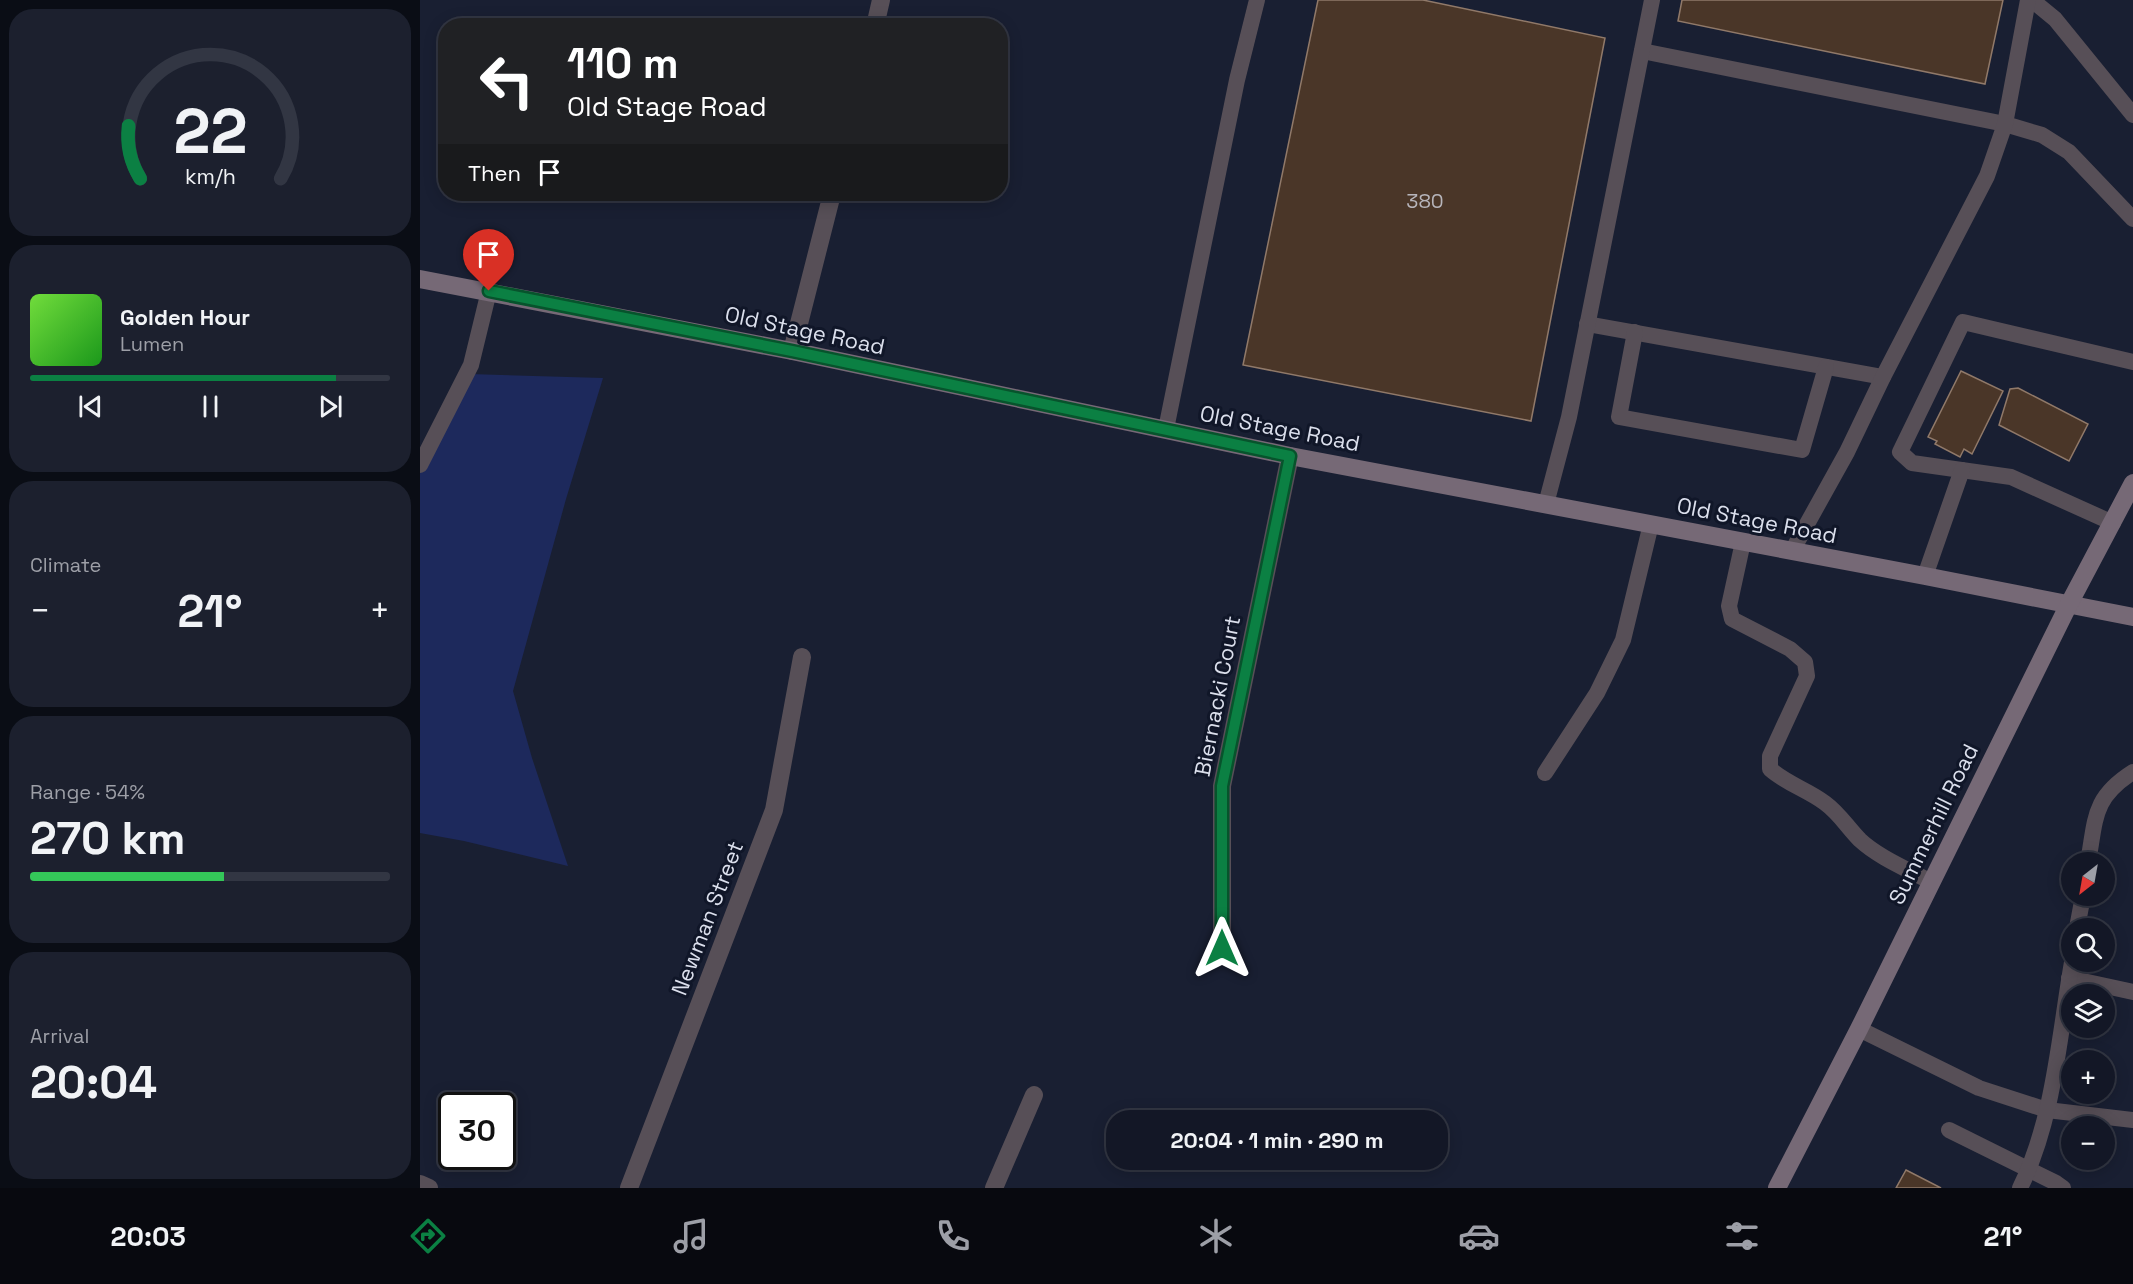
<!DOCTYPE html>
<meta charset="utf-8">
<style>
body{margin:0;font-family:"Space Grotesk",sans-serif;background:#1c202e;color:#f1f3f6;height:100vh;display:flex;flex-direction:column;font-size:22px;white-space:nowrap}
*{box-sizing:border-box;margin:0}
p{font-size:20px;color:#9d9fa7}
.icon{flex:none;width:33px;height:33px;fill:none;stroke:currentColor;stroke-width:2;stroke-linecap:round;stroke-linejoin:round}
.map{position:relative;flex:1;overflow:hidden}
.drawer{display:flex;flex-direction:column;gap:9px;padding:9px;background:#0a0d15;width:420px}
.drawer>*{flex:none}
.guide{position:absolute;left:18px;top:18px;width:570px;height:183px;border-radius:24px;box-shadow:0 3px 15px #0003,0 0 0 2px #323643;background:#202124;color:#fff;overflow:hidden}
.needle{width:39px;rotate:211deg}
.buttons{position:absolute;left:1641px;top:852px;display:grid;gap:12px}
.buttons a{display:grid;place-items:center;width:54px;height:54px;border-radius:50%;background:#131726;box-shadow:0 3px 15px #0003,0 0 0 2px #323643;font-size:30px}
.speed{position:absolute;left:18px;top:1092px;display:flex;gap:12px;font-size:30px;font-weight:700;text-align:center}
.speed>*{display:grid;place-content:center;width:78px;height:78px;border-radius:50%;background:#131726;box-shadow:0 3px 15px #0003,0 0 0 2px #323643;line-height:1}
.speed .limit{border:3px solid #111;border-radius:9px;background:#fff;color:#111}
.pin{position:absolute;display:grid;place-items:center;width:51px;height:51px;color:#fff;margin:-62px -26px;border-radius:50% 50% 50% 0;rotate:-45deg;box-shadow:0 0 6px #0007}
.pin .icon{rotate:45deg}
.me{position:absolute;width:66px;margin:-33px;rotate:0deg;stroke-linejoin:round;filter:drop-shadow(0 0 4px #0008)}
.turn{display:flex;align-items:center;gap:21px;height:126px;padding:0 30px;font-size:27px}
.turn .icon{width:78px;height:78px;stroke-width:2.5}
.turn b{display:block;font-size:42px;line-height:51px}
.then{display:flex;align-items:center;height:57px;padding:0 30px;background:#0003;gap:12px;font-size:22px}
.big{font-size:45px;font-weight:700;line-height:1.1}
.drawer .card{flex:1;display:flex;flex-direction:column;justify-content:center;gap:9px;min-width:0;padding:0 21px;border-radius:24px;background:#1c202e}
.drawer .dial{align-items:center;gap:0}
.dial svg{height:156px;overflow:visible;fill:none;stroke:#323643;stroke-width:7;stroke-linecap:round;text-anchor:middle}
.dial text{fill:#f1f3f6;stroke:none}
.song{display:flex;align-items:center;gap:18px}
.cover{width:72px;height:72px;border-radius:9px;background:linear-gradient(135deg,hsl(100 70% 55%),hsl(120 70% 35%))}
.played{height:6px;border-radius:3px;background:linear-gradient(90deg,#0b8043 85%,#323643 85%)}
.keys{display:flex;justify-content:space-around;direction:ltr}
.heat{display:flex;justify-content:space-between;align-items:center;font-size:33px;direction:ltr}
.charge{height:9px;border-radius:4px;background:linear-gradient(90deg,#34c759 54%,#323643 0)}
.trip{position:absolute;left:686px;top:1110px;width:342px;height:60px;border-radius:24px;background:#131726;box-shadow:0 3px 15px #0003,0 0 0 2px #323643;font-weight:700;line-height:60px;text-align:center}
.menu{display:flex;height:96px;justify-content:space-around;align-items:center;background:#08090f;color:#9d9fa7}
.menu .icon{width:42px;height:42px}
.menu .selected{color:#0b8043}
.menu b{font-size:27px;color:#f1f3f6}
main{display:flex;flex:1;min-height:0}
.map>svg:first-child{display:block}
.green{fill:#1d295c}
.building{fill:#4a3628;stroke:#907969;stroke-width:1.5}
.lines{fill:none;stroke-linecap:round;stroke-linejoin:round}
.lane{stroke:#574f57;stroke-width:16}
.street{stroke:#574f57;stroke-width:18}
.secondary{stroke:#766976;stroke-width:18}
.route-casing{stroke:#07532c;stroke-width:15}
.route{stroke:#0b8043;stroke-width:10}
.labels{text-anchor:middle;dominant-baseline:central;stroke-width:6;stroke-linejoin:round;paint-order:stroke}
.number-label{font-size:20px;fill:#b7b5bb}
.street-label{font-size:22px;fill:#dbdfec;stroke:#101628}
</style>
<main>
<section class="drawer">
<div class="card dial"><svg viewBox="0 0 100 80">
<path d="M14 69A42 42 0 1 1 86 69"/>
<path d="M14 69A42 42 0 0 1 8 42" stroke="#0b8043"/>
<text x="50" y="56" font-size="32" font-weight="700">22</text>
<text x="50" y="72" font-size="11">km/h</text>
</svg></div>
<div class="card">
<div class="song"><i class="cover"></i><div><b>Golden Hour</b><p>Lumen</p></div></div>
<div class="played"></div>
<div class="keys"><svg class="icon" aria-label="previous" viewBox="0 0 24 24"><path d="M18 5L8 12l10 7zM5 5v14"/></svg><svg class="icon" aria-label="pause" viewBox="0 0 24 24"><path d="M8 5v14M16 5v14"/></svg><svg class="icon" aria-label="next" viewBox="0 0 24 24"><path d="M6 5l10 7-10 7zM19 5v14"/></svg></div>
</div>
<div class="card"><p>Climate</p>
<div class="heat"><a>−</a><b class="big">21°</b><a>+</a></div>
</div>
<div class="card"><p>Range · 54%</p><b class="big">270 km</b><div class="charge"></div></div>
<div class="card"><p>Arrival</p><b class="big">20:04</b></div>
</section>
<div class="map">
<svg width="1713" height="1188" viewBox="0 0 1713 1188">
<rect width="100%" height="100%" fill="#191f32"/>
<polygon class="green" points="49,374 183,378 146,499 93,691 112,758 148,866 44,841 0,833 0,471"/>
<g class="building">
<polygon points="898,0 1003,0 1185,38 1111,421 823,365"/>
<polygon points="1262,0 1583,0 1565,84 1258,21"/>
<polygon points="1541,371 1583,391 1552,454 1544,449 1540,457 1515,444 1517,441 1508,437"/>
<polygon points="1598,388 1668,424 1649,461 1579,425 1590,389"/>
<polygon points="1486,1170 1521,1188 1476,1188"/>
</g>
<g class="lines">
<g class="lane">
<polyline points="1612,0 1635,19 1713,115"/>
<polyline points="1222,51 1585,124 1622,135 1649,152 1713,219"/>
<polyline points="1167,324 1463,377"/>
<polyline points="1215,332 1199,417 1382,450 1406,367"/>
<polyline points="746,429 817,80 837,0"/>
<polyline points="0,465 51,365 69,291"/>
<polyline points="1126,504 1149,417 1232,0"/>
<polyline points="1693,523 1591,477 1492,463 1480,452 1543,322 1713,362"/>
<path d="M1323,542L1309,606L1312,619L1370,649L1385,662L1387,676L1350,756V769C1367,784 1388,790 1405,803C1420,814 1427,827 1440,840C1458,857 1489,870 1511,882"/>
<polyline points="1372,551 1427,452 1463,377 1567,176 1585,124 1608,0"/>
<polyline points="1505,576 1542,470"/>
<polyline points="1125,773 1177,693 1203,640 1231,524"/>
<path d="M1668,862C1676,819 1672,798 1713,772"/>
<polyline points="1657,928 1663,896"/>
<polyline points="1649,978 1713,992"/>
<polyline points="1439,1029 1559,1088 1627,1110 1713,1120"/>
<polyline points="1529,1130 1636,1183 1643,1188"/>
<path d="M1600,1188C1634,1119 1639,1037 1652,962"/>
</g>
<g class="street">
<polyline points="455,26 461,0"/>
<polyline points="372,351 412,194"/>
<polyline points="802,948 802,786 870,456"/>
<polyline points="0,1184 9,1188"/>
<polyline points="209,1188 354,810 382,657"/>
<polyline points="574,1188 614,1095"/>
</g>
<g class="secondary">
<polyline points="0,279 372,351 870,456 1505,576 1713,617"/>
<polyline points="1357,1188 1439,1029 1649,604 1713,483"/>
</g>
</g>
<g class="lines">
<defs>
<polyline id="route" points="69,291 372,351 870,456 802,786 802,948"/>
</defs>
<use href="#route" class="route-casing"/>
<use href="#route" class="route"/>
</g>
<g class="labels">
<g class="number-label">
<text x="1005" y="201">380</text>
</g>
<g class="street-label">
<text transform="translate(385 330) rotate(12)">Old Stage Road</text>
<text transform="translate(860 428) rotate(11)">Old Stage Road</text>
<text transform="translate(1337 520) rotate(11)">Old Stage Road</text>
<text transform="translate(797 696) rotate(-79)">Biernacki Court</text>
<text transform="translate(1513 824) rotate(-64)">Summerhill Road</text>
<text transform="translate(287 918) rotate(-69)">Newman Street</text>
</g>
</g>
</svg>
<div class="buttons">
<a><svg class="needle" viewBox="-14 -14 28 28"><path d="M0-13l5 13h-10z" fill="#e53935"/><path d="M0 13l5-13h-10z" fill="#9d9fa7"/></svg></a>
<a><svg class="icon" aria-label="search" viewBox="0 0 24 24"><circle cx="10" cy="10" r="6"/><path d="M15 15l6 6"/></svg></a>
<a><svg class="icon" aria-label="layers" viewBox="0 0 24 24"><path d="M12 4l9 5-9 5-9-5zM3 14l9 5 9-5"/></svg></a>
<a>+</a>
<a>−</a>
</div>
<div class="speed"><div class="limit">30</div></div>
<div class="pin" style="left:69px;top:291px;background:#d93025"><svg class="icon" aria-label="arrive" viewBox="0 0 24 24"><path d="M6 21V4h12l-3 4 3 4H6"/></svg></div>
<svg class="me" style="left:802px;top:948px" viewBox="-20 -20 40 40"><path d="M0-17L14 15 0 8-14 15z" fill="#0b8043" stroke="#fff" stroke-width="4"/></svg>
<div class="trip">20:04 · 1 min · 290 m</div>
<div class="guide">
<div class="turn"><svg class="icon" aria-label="left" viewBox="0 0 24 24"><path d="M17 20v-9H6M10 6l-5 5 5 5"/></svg><div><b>110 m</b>Old Stage Road</div></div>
<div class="then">Then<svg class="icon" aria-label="arrive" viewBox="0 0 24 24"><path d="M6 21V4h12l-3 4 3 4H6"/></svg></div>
</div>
</div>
</main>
<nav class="menu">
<b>20:03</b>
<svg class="icon selected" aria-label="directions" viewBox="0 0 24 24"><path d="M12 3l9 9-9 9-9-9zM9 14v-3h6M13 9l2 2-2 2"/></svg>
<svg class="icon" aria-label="music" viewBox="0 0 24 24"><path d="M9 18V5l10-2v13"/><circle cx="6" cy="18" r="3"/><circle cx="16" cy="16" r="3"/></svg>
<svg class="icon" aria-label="phone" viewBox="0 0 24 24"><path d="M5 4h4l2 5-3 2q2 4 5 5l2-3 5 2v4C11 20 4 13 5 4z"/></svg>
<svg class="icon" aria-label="climate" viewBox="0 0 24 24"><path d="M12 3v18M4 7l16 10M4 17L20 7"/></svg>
<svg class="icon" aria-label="car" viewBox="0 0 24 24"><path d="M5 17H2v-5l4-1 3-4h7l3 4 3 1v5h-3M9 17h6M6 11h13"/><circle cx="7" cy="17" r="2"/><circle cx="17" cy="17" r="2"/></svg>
<svg class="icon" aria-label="filters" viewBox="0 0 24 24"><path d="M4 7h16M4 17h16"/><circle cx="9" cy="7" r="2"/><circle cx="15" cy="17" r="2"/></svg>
<b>21°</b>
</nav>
